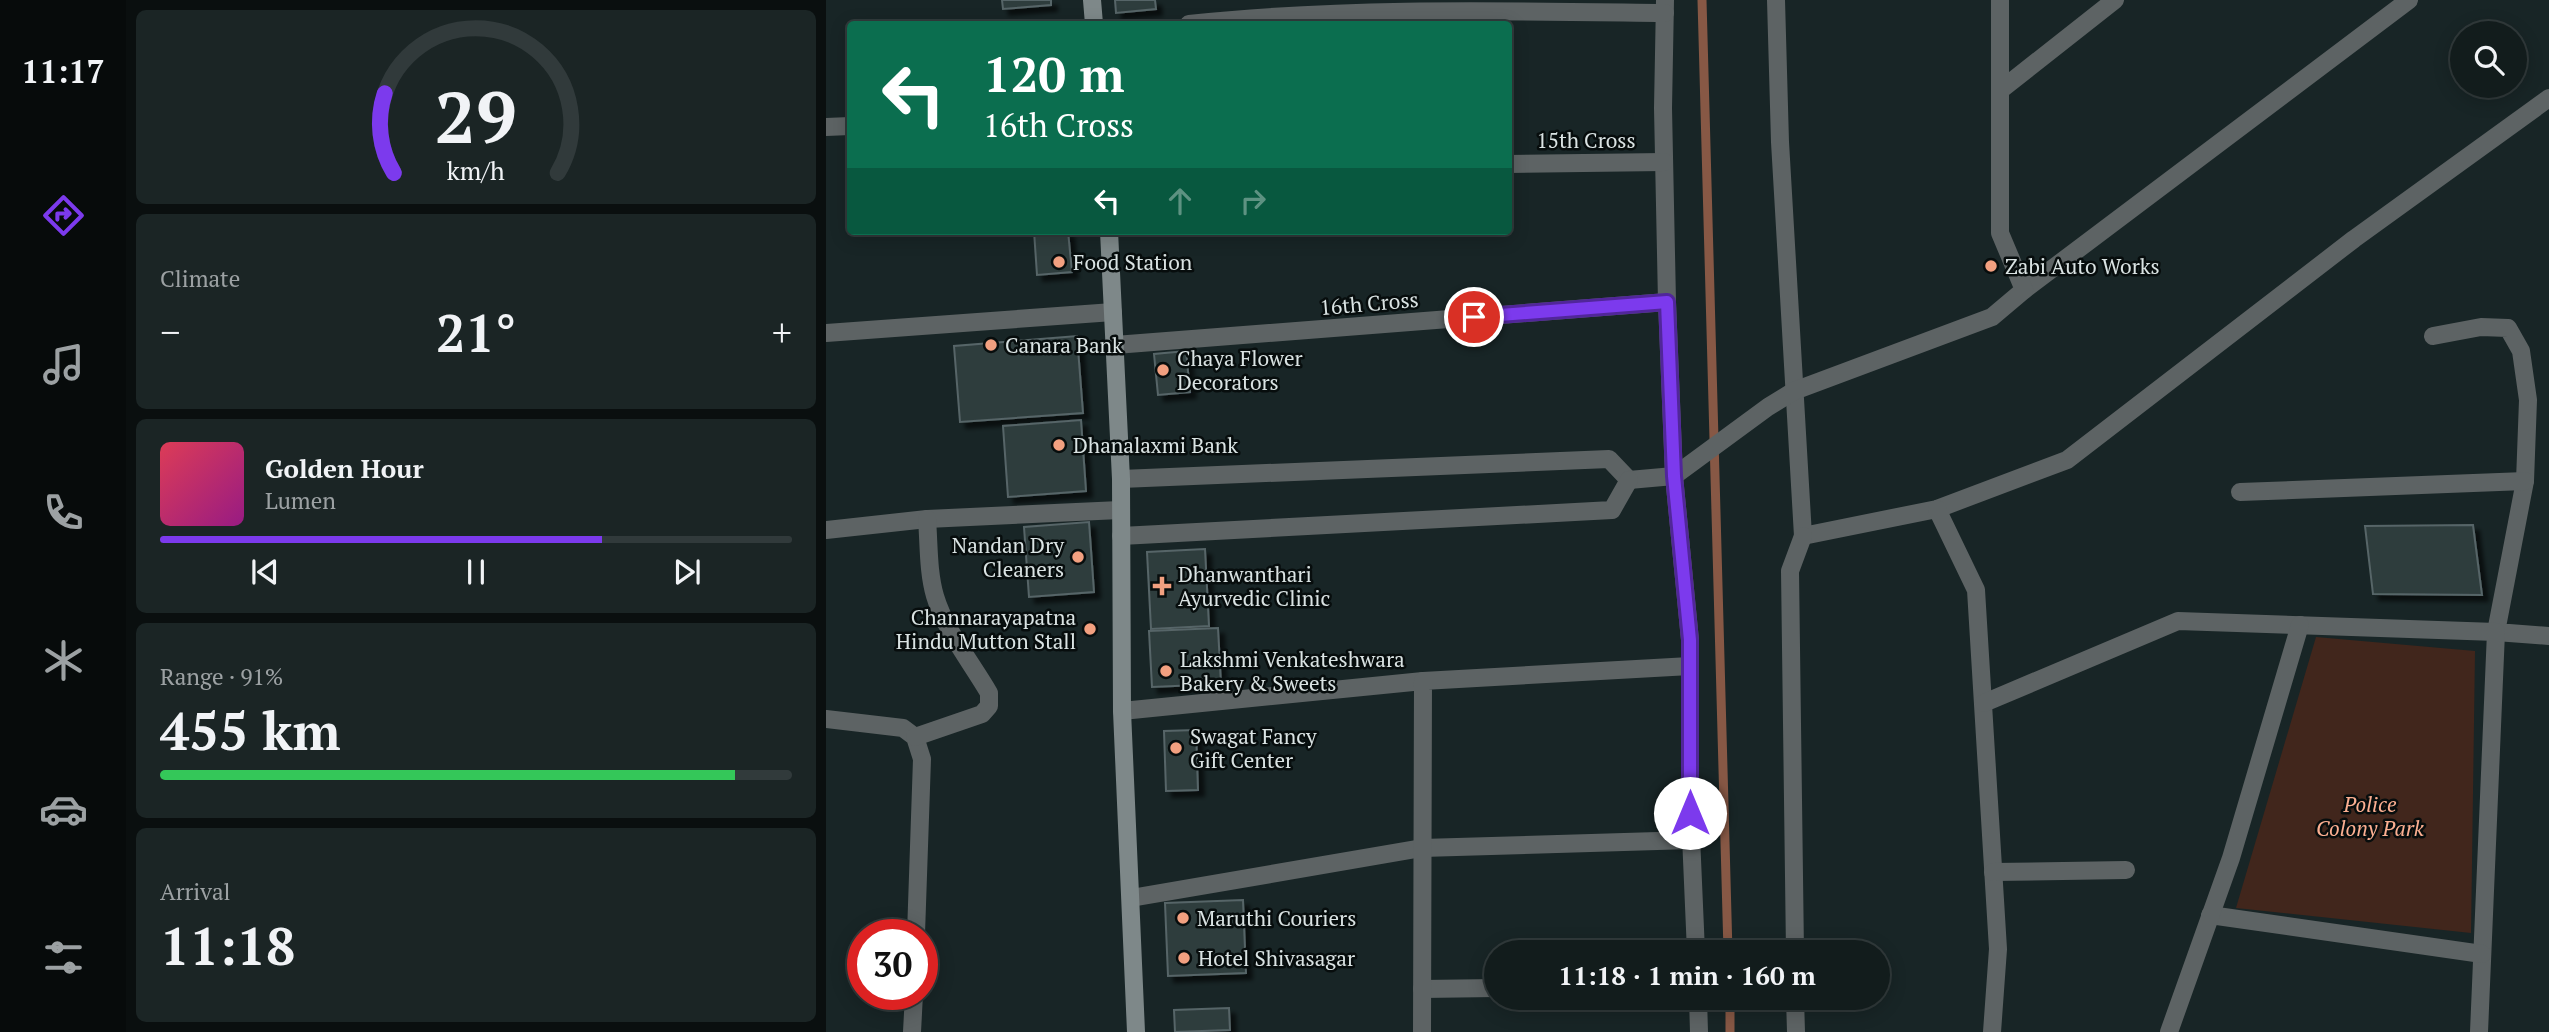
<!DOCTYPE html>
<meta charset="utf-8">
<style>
body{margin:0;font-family:"PT Serif",serif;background:#1b2525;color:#f1f3f6;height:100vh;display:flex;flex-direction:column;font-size:26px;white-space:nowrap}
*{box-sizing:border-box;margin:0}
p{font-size:23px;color:#9ca1a3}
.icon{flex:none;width:38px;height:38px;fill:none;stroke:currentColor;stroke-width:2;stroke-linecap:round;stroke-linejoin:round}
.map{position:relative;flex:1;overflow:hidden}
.drawer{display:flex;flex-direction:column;gap:10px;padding:10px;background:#0a0f0f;width:700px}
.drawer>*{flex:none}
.banner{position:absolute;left:21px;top:21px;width:665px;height:214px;border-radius:7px;box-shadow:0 4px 18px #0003,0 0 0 2px #313a3b;background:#0b6e4f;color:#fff;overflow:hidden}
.fabs{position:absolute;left:1624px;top:21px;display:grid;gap:14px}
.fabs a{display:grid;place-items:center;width:77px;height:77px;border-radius:50%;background:#121c1c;box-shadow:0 4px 18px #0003,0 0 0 2px #313a3b;font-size:35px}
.speed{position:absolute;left:21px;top:919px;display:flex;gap:14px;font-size:35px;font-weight:700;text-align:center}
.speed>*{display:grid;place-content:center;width:91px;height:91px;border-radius:50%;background:#121c1c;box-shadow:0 4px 18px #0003,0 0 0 2px #313a3b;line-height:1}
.speed .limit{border:10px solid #d22;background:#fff;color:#111}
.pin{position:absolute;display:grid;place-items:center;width:60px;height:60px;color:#fff;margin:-30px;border:4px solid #fff;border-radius:50%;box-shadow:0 2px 7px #0007}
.me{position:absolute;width:77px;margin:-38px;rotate:0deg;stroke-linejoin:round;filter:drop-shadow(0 0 5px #0008)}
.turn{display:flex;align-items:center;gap:24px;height:147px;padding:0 21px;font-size:32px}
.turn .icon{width:91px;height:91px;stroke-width:2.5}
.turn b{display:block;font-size:49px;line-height:60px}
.lanes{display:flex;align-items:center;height:66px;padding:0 21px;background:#0003;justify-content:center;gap:35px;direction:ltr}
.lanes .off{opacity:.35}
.big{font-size:52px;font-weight:700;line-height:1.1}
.drawer .card{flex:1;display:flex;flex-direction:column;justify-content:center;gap:10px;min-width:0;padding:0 24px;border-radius:10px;background:#1b2525}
.drawer .dial{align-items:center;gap:0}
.dial svg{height:182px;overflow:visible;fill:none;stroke:#313a3b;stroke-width:7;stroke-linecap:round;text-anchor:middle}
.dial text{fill:#f1f3f6;stroke:none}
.song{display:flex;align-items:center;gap:21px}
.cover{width:84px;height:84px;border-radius:10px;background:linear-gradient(135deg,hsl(350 70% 55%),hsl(310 70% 35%))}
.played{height:7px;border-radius:4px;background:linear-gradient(90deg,#7c3aed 70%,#313a3b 70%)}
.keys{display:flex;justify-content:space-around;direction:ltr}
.heat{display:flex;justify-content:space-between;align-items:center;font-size:38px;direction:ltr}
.charge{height:10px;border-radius:5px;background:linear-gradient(90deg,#34c759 91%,#313a3b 0)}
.trip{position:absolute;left:658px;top:940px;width:406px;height:70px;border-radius:35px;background:#121c1c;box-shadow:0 4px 18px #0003,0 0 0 2px #313a3b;font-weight:700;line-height:70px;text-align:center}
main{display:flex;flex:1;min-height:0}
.tab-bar{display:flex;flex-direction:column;width:126px;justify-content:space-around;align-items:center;background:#070b0b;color:#9ca1a3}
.tab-bar .icon{width:49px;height:49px}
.tab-bar .on{color:#7c3aed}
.tab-bar b{font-size:32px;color:#f1f3f6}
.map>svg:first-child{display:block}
.green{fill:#41261c}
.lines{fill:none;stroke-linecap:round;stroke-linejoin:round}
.stream{stroke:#875845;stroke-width:9}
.building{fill:#2f3d3e;stroke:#576567;stroke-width:2;filter:url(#shadow)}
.street{stroke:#5d6364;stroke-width:18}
.secondary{stroke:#7e8889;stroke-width:18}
.route-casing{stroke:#51269a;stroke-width:18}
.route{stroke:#7c3aed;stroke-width:12}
.poi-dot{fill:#f2a080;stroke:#070d0d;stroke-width:2.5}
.labels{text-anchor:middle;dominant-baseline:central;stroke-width:5;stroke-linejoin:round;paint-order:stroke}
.street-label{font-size:21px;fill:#dae3e3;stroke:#070d0d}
.poi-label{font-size:21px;fill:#dae3e3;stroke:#070d0d;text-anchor:start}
.park-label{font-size:21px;font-style:italic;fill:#fcaf91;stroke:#070d0d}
</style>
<main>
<nav class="tab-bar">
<b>11:17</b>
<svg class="icon on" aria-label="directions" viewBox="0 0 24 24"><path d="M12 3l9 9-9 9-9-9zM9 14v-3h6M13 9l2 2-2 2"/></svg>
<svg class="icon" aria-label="music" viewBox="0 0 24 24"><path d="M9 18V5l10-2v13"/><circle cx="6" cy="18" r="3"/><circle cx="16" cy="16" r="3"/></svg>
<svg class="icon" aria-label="phone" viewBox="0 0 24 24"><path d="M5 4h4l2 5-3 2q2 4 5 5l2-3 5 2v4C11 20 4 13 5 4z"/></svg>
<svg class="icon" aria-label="climate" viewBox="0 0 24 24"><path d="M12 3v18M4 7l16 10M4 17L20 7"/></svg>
<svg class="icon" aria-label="car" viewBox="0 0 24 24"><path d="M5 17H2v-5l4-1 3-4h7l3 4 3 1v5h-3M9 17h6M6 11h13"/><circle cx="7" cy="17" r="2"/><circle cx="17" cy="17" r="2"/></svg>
<svg class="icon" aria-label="filters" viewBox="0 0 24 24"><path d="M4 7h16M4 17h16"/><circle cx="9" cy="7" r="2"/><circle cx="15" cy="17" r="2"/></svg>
</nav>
<section class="drawer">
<div class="card dial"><svg viewBox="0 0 100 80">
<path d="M14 69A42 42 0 1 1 86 69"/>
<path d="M14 69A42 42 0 0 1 10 34" stroke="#7c3aed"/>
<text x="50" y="56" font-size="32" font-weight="700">29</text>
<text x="50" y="72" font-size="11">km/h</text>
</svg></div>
<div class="card"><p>Climate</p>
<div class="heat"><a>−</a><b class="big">21°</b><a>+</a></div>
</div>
<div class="card">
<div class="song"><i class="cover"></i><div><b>Golden Hour</b><p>Lumen</p></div></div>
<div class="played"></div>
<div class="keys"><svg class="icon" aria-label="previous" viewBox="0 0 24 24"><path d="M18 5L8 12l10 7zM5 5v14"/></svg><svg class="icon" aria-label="pause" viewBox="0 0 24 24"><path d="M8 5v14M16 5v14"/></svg><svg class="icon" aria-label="next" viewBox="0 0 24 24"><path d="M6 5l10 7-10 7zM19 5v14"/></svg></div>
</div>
<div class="card"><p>Range · 91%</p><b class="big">455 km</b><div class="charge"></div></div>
<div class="card"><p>Arrival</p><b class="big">11:18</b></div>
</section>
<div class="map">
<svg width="1723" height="1032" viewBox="0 0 1723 1032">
<defs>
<filter id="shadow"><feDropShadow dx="6" dy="6" stdDeviation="2" flood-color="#0009"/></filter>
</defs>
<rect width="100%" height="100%" fill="#182526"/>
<polygon class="green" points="1490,637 1649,651 1645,933 1410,908"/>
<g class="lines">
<g class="stream">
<polyline points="876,0 902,952"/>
<polyline points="904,998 904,1032"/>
</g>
</g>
<g class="building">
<polygon points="176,0 225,0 225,5 177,9"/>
<polygon points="289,0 329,0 330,9 290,13"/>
<polygon points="208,231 242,231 246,272 211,275"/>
<polygon points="251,336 257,413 134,422 128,346"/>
<polygon points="360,351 364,392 332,395 328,354"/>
<polygon points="255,420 260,491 182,497 177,426"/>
<polygon points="263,522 268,592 203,597 198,527"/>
<polygon points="1647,525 1656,595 1547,594 1539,526"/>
<polygon points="379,549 383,626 325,629 321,552"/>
<polygon points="392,628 395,684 326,687 323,631"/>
<polygon points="370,730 372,790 340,791 338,731"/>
<polygon points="417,900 420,973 342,976 339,903"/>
<polygon points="403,1008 404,1030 349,1032 348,1010"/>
</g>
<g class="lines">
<g class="street">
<polyline points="839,0 837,108 841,302 848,476 864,640 864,813 870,952"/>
<polyline points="950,0 954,142 977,536 1111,509 1241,460 1528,239 1723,98"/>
<path d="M363,24C521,7 680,11 839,13"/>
<polyline points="1176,89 1289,0"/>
<polyline points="0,127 24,126"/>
<polyline points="682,164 838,162"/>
<polyline points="1198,290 1583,0"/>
<polyline points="0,333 287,312"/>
<polyline points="1607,336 1655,327 1682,328 1695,351 1702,400 1699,481 1670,632 1723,636"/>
<polyline points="289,345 841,302"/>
<polyline points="295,479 783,459 803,480"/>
<polyline points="803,480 848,476 942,407 968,391 1166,317 1198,290 1174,233 1174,0"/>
<polyline points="1414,492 1699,481"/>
<polyline points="1111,509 1150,590 1172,949 1166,1032"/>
<polyline points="0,530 101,519 294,510"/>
<polyline points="295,536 786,510 803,480"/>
<polyline points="1158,703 1352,621 1670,632 1653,1032"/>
<polyline points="296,711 597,681"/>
<polyline points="0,719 77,728 89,737 96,759 90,934"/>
<path d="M89,737L156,714L163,706V693C145,662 119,630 109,596C102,572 103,545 101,519"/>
<polyline points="1167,872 1300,870"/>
<polyline points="305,898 596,848 865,840"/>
<polyline points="1384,915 1656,954"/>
<polyline points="969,952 964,571 977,536"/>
<polyline points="596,989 670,988"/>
<polyline points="872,998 873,1032"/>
<polyline points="969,998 970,1032"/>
<polyline points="86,1032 88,994"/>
<polyline points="596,1032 597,681 864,666"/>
<polyline points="1343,1032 1405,858 1474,625"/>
</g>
<g class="secondary">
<polyline points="266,0 268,24"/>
<polyline points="283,231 295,479 296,711 310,1032"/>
</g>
</g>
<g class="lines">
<defs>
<polyline id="route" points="648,317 841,302 848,476 864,640 864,813"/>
</defs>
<use href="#route" class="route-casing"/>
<use href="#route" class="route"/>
</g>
<g class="poi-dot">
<circle cx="233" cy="262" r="7"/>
<circle cx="1165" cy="266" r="7"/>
<circle cx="165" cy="345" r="7"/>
<circle cx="337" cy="370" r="7"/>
<circle cx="233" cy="445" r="7"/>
<circle cx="252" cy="557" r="7"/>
<path d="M332.5 575.5h7v7h7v7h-7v7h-7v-7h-7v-7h7z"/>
<circle cx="264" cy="629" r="7"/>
<circle cx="340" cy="671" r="7"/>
<circle cx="350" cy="748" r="7"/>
<circle cx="357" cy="918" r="7"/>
<circle cx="358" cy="958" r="7"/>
</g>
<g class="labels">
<g class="street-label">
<text x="760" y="140">15th Cross</text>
<text transform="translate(543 303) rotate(-5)">16th Cross</text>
</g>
<g class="poi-label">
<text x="247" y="262">Food Station</text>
<text x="1179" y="266">Zabi Auto Works</text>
<text x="179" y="345">Canara Bank</text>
<text x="351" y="358">Chaya Flower<tspan x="351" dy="24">Decorators</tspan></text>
<text x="247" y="445">Dhanalaxmi Bank</text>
<text x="238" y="545" text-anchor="end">Nandan Dry<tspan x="238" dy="24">Cleaners</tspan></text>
<text x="352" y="574">Dhanwanthari<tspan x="352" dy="24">Ayurvedic Clinic</tspan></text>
<text x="250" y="617" text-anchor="end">Channarayapatna<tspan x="250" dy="24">Hindu Mutton Stall</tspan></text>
<text x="354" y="659">Lakshmi Venkateshwara<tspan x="354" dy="24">Bakery &amp; Sweets</tspan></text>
<text x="364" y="736">Swagat Fancy<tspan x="364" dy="24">Gift Center</tspan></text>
<text x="371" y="918">Maruthi Couriers</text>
<text x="372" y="958">Hotel Shivasagar</text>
</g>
<g class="park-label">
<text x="1544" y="804">Police<tspan x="1544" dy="24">Colony Park</tspan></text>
</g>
</g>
</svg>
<div class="fabs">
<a><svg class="icon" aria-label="search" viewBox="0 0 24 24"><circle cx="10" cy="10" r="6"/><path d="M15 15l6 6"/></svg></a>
</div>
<div class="speed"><div class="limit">30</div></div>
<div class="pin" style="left:648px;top:317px;background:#d93025"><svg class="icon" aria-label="arrive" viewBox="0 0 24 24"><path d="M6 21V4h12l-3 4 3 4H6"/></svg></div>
<svg class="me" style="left:864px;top:813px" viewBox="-20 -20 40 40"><circle r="19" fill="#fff"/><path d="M0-13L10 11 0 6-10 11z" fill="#7c3aed"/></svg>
<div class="trip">11:18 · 1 min · 160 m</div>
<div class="banner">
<div class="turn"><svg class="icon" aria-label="left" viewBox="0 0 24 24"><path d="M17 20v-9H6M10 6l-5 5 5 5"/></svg><div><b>120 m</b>16th Cross</div></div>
<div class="lanes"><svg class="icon" aria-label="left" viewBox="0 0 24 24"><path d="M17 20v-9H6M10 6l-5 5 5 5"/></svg><svg class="icon off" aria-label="ahead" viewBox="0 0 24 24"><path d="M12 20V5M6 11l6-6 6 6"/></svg><svg class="icon off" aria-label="right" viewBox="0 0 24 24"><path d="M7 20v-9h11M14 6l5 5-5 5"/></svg></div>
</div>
</div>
</main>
